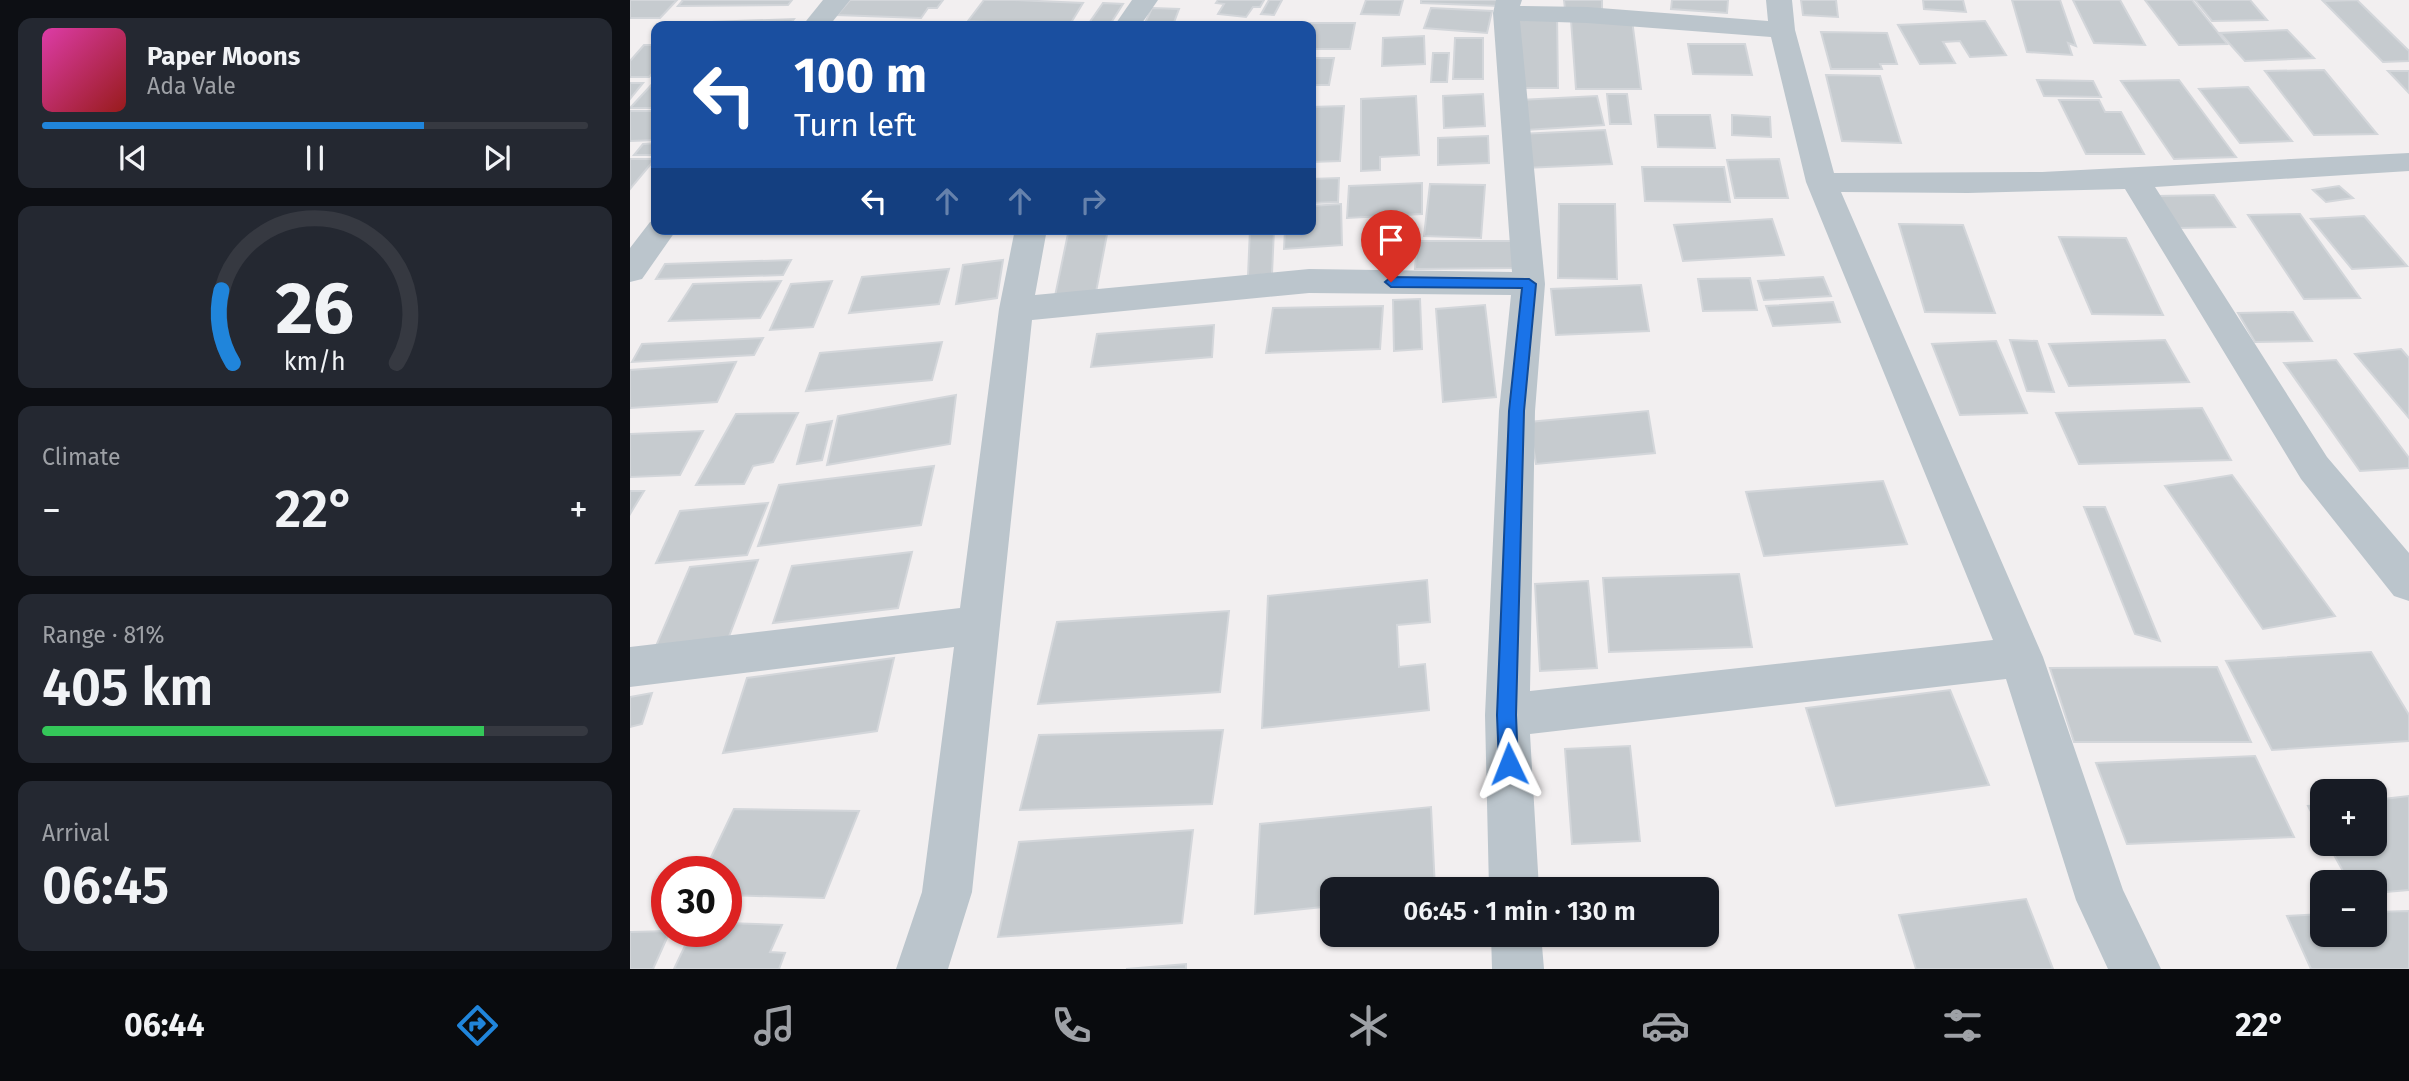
<!DOCTYPE html>
<meta charset="utf-8">
<style>
body{margin:0;font-family:"Fira Sans",sans-serif;background:#242831;color:#f1f3f6;height:100vh;display:flex;flex-direction:column;font-size:26px;white-space:nowrap}
*{box-sizing:border-box;margin:0}
p{font-size:23px;color:#9ea1a6}
.icon{flex:none;width:38px;height:38px;fill:none;stroke:currentColor;stroke-width:2;stroke-linecap:round;stroke-linejoin:round}
.map{position:relative;flex:1;overflow:hidden}
.side{display:flex;flex-direction:column;gap:18px;padding:18px;background:#0d0f14;width:630px}
.side>*{flex:none}
.banner{position:absolute;left:21px;top:21px;width:665px;height:214px;border-radius:14px;box-shadow:0 2px 5px #0004;background:#1a4fa0;color:#fff;overflow:hidden}
.tools{position:absolute;left:1680px;top:779px;display:grid;gap:14px}
.tools a{display:grid;place-items:center;width:77px;height:77px;border-radius:14px;background:#171b24;box-shadow:0 2px 5px #0004;font-size:35px}
.speed{position:absolute;left:21px;top:856px;display:flex;gap:14px;font-size:35px;font-weight:700;text-align:center}
.speed>*{display:grid;place-content:center;width:91px;height:91px;border-radius:50%;background:#171b24;box-shadow:0 2px 5px #0004;line-height:1}
.speed .limit{border:10px solid #d22;background:#fff;color:#111}
.pin{position:absolute;display:grid;place-items:center;width:60px;height:60px;color:#fff;margin:-72px -30px;border-radius:50% 50% 50% 0;rotate:-45deg;box-shadow:0 0 7px #0007}
.pin .icon{rotate:45deg}
.me{position:absolute;width:77px;margin:-38px;rotate:358deg;stroke-linejoin:round;filter:drop-shadow(0 0 5px #0008)}
.turn{display:flex;align-items:center;gap:24px;height:147px;padding:0 28px;font-size:32px}
.turn .icon{width:91px;height:91px;stroke-width:2.5}
.turn b{display:block;font-size:49px;line-height:60px}
.lanes{display:flex;align-items:center;height:66px;padding:0 28px;background:#0003;justify-content:center;gap:35px;direction:ltr}
.lanes .off{opacity:.35}
.big{font-size:52px;font-weight:600;line-height:1.1}
.side .tile{flex:1;display:flex;flex-direction:column;justify-content:center;gap:10px;min-width:0;padding:0 24px;border-radius:14px;background:#242831}
.side .dial{align-items:center;gap:0}
.dial svg{height:182px;overflow:visible;fill:none;stroke:#363941;stroke-width:7;stroke-linecap:round;text-anchor:middle}
.dial text{fill:#f1f3f6;stroke:none}
.song{display:flex;align-items:center;gap:21px}
.cover{width:84px;height:84px;border-radius:10px;background:linear-gradient(135deg,hsl(320 70% 55%),hsl(0 70% 35%))}
.played{height:7px;border-radius:4px;background:linear-gradient(90deg,#2085db 70%,#363941 70%)}
.keys{display:flex;justify-content:space-around;direction:ltr}
.heat{display:flex;justify-content:space-between;align-items:center;font-size:38px;direction:ltr}
.charge{height:10px;border-radius:5px;background:linear-gradient(90deg,#34c759 81%,#363941 0)}
.trip{position:absolute;left:690px;top:877px;width:399px;height:70px;border-radius:14px;background:#171b24;box-shadow:0 2px 5px #0004;font-weight:600;line-height:70px;text-align:center}
.dock{display:flex;height:112px;justify-content:space-around;align-items:center;background:#090b0e;color:#9ea1a6}
.dock .icon{width:49px;height:49px}
.dock .active{color:#2085db}
.dock b{font-size:32px;color:#f1f3f6}
main{display:flex;flex:1;min-height:0}
.map>svg:first-child{display:block}
.building{fill:#c6cbcf;stroke:#d3d6da;stroke-width:2}
.lines{fill:none;stroke-linecap:round;stroke-linejoin:round}
.minor{fill:#bbc5cc;fill-rule:evenodd}
.route{fill:#1a73e8;stroke:#114b97;stroke-width:2}
</style>
<main>
<section class="side">
<div class="tile">
<div class="song"><i class="cover"></i><div><b>Paper Moons</b><p>Ada Vale</p></div></div>
<div class="played"></div>
<div class="keys"><svg class="icon" aria-label="previous" viewBox="0 0 24 24"><path d="M18 5L8 12l10 7zM5 5v14"/></svg><svg class="icon" aria-label="pause" viewBox="0 0 24 24"><path d="M8 5v14M16 5v14"/></svg><svg class="icon" aria-label="next" viewBox="0 0 24 24"><path d="M6 5l10 7-10 7zM19 5v14"/></svg></div>
</div>
<div class="tile dial"><svg viewBox="0 0 100 80">
<path d="M14 69A42 42 0 1 1 86 69"/>
<path d="M14 69A42 42 0 0 1 9 37" stroke="#2085db"/>
<text x="50" y="56" font-size="32" font-weight="700">26</text>
<text x="50" y="72" font-size="11">km/h</text>
</svg></div>
<div class="tile"><p>Climate</p>
<div class="heat"><a>−</a><b class="big">22°</b><a>+</a></div>
</div>
<div class="tile"><p>Range · 81%</p><b class="big">405 km</b><div class="charge"></div></div>
<div class="tile"><p>Arrival</p><b class="big">06:45</b></div>
</section>
<div class="map">
<svg width="1779" height="969" viewBox="0 0 1779 969">
<rect width="100%" height="100%" fill="#f2eff0"/>
<g class="building">
<polygon points="0,0 47,0 30,18 0,18"/>
<polygon points="53,0 162,0 158,5 48,6"/>
<polygon points="220,0 313,0 307,8 298,8 291,18 207,15"/>
<polygon points="354,0 385,0 453,3 439,26 338,21"/>
<polygon points="588,0 634,0 630,7 623,7 616,17 588,14 594,4 586,3"/>
<polygon points="639,0 652,0 644,15 631,14"/>
<polygon points="736,0 773,0 769,15 731,14"/>
<polygon points="791,0 870,0 869,6 791,3"/>
<polygon points="934,0 972,0 972,9 935,9"/>
<polygon points="1042,0 1098,0 1097,13 1041,9"/>
<polygon points="1171,0 1206,0 1208,17 1173,15"/>
<polygon points="1293,0 1333,0 1336,12 1294,9"/>
<polygon points="1382,0 1430,0 1446,46 1438,43 1442,55 1397,52"/>
<polygon points="1443,0 1490,0 1515,45 1464,43"/>
<polygon points="1515,0 1562,0 1597,44 1549,45"/>
<polygon points="1565,0 1620,0 1637,20 1582,21"/>
<polygon points="1727,0 1779,51 1779,61 1753,62 1693,1"/>
<polygon points="473,3 493,4 479,26 457,26"/>
<polygon points="522,8 549,9 543,25 514,25"/>
<polygon points="801,8 862,11 857,33 794,28"/>
<polygon points="889,15 927,15 928,88 886,88"/>
<polygon points="164,19 159,26 50,26 52,23"/>
<polygon points="941,20 1002,20 1011,89 946,89"/>
<polygon points="1355,21 1376,55 1340,57 1330,41 1313,42 1325,63 1290,64 1268,25"/>
<polygon points="643,23 725,23 720,49 681,49 681,26 642,26"/>
<polygon points="1657,30 1684,58 1615,61 1590,33"/>
<polygon points="1191,32 1257,33 1267,64 1250,64 1252,69 1201,69"/>
<polygon points="794,36 795,64 752,66 753,38"/>
<polygon points="825,38 853,38 853,79 823,79"/>
<polygon points="1058,44 1115,44 1122,75 1063,74"/>
<polygon points="14,45 26,45 26,69 19,77 0,77 0,61"/>
<polygon points="803,53 819,53 817,82 801,82"/>
<polygon points="681,58 704,58 699,85 681,85"/>
<polygon points="1694,70 1747,134 1684,135 1635,71"/>
<polygon points="1758,71 1779,71 1779,93"/>
<polygon points="1196,75 1250,76 1271,143 1212,141"/>
<polygon points="1407,80 1463,81 1471,97 1414,96"/>
<polygon points="1549,80 1606,157 1544,159 1491,81"/>
<polygon points="24,82 26,82 26,108 0,108"/>
<polygon points="0,83 13,83 0,99"/>
<polygon points="1618,87 1662,141 1610,143 1569,89"/>
<polygon points="853,94 855,126 814,128 813,96"/>
<polygon points="977,94 997,94 1001,124 980,124"/>
<polygon points="786,96 789,155 750,157 750,170 731,171 731,99"/>
<polygon points="967,96 974,125 896,130 891,100"/>
<polygon points="1429,100 1469,100 1475,112 1491,112 1514,154 1456,154"/>
<polygon points="714,106 710,161 681,162 681,107"/>
<polygon points="0,111 26,111 26,140 0,141"/>
<polygon points="1025,115 1080,115 1085,148 1028,147"/>
<polygon points="1102,115 1140,117 1141,137 1102,135"/>
<polygon points="975,130 982,164 894,168 891,134"/>
<polygon points="858,136 859,163 808,165 808,138"/>
<polygon points="26,143 26,155 4,155 13,144"/>
<polygon points="0,159 25,159 0,189"/>
<polygon points="1149,159 1158,198 1105,198 1097,160"/>
<polygon points="1012,167 1094,167 1100,202 1015,201"/>
<polygon points="709,178 708,202 681,203 681,179"/>
<polygon points="792,183 792,214 717,218 719,186"/>
<polygon points="800,184 855,185 851,238 794,236"/>
<polygon points="1709,186 1723,198 1696,202 1683,190"/>
<polygon points="1584,195 1605,227 1548,228 1528,196"/>
<polygon points="711,204 712,245 654,249 655,229 681,229 681,206"/>
<polygon points="929,204 985,204 987,279 928,278"/>
<polygon points="1670,214 1730,298 1674,299 1618,215"/>
<polygon points="1734,216 1777,266 1722,269 1681,219"/>
<polygon points="1142,219 1154,255 1053,261 1044,225"/>
<polygon points="1269,224 1333,225 1365,313 1295,312"/>
<polygon points="210,229 262,229 208,232"/>
<polygon points="439,229 478,229 466,292 425,296"/>
<polygon points="620,229 644,229 642,274 618,276"/>
<polygon points="1429,237 1496,238 1533,315 1462,314"/>
<polygon points="787,241 884,241 884,268 785,269"/>
<polygon points="161,260 153,275 26,279 35,264"/>
<polygon points="373,260 367,298 326,304 333,265"/>
<polygon points="319,269 309,304 219,313 232,277"/>
<polygon points="1193,277 1201,296 1134,300 1128,281"/>
<polygon points="1120,278 1127,310 1073,311 1068,279"/>
<polygon points="151,281 130,318 39,321 63,284"/>
<polygon points="202,281 183,327 140,330 161,284"/>
<polygon points="1011,285 1019,331 926,335 921,289"/>
<polygon points="790,299 792,349 764,351 763,300"/>
<polygon points="1203,302 1210,322 1143,326 1136,306"/>
<polygon points="855,305 866,397 813,402 806,309"/>
<polygon points="753,306 750,349 636,353 643,308"/>
<polygon points="1663,312 1682,341 1625,342 1608,313"/>
<polygon points="584,325 582,357 461,367 467,334"/>
<polygon points="133,338 124,355 2,362 12,344"/>
<polygon points="1380,340 1407,341 1424,392 1397,391"/>
<polygon points="1535,340 1559,382 1439,386 1419,344"/>
<polygon points="1366,341 1397,413 1330,415 1302,344"/>
<polygon points="312,342 302,380 176,391 190,353"/>
<polygon points="1771,349 1779,358 1779,418 1725,354"/>
<polygon points="1706,360 1779,458 1779,468 1730,471 1654,363"/>
<polygon points="106,362 87,402 0,408 0,370"/>
<polygon points="326,395 320,444 197,465 208,416"/>
<polygon points="1572,408 1601,460 1449,464 1426,413"/>
<polygon points="1018,411 1025,453 906,464 899,422"/>
<polygon points="168,413 143,462 123,466 114,484 66,485 106,414"/>
<polygon points="202,421 192,460 167,464 177,425"/>
<polygon points="73,431 50,475 0,477 0,434"/>
<polygon points="304,466 291,525 128,546 149,485"/>
<polygon points="1602,475 1705,616 1633,629 1535,486"/>
<polygon points="1253,481 1277,544 1134,556 1116,492"/>
<polygon points="0,491 14,491 0,514"/>
<polygon points="138,503 117,555 26,563 50,511"/>
<polygon points="1454,507 1475,507 1530,641 1505,634"/>
<polygon points="282,552 268,608 143,623 162,566"/>
<polygon points="128,560 98,639 26,646 60,567"/>
<polygon points="1109,574 1122,647 979,652 973,578"/>
<polygon points="797,580 800,622 767,625 769,667 795,664 799,710 632,728 638,596"/>
<polygon points="958,581 967,668 910,671 905,584"/>
<polygon points="599,611 590,692 408,704 427,622"/>
<polygon points="1741,652 1779,715 1779,741 1642,750 1596,661"/>
<polygon points="264,658 247,731 93,753 117,678"/>
<polygon points="1587,667 1621,742 1444,742 1420,668"/>
<polygon points="1320,690 1359,785 1206,806 1176,708"/>
<polygon points="22,693 12,724 0,727 0,697"/>
<polygon points="593,730 582,804 390,810 409,735"/>
<polygon points="1000,746 1010,841 942,844 935,749"/>
<polygon points="1625,756 1664,837 1497,844 1466,763"/>
<polygon points="1779,796 1779,890 1745,893 1745,882 1719,882 1698,844 1745,844 1745,800"/>
<polygon points="1692,805 1692,833 1678,806"/>
<polygon points="801,807 805,889 702,889 702,906 625,914 630,824"/>
<polygon points="104,809 229,811 194,898 96,895 96,872 74,872"/>
<polygon points="563,830 552,923 368,937 389,842"/>
<polygon points="1396,899 1423,969 1286,969 1269,915"/>
<polygon points="1779,911 1779,969 1681,969 1657,916 1692,914 1692,934 1745,934 1745,912"/>
<polygon points="96,923 152,925 140,952 155,953 149,969 44,969 62,931 96,931"/>
<polygon points="40,931 23,969 0,969 0,932"/>
<polygon points="556,964 556,969 496,969"/>
</g>
<g class="lines">
<g class="minor">
<polygon points="193,0 220,0 199,26 172,26"/>
<polygon points="502,0 528,0 510,26 484,26"/>
<path d="M866,0H892L890,6L957,7L1138,21L1136,0H1162L1165,30L1204,173L1412,172L1779,153V171L1525,187L1697,457L1779,553V601L1764,596L1671,479L1495,189L1338,193L1211,192L1413,657L1493,890L1531,969H1478L1446,900L1376,679L900,734L909,889H859L855,715L869,411L881,295L679,293L402,320L342,892L318,969H266L292,892L324,647L0,687V647L330,608L369,309L385,229H417L405,295L679,269L882,272L863,13ZM890,21L957,23L1141,37L1176,182L1363,640L900,691L905,411L915,284Z"/>
<polygon points="26,220 26,229 47,229 12,279 0,282 0,248 20,222"/>
<polygon points="861,934 911,934 914,969 862,969"/>
</g>
</g>
<polygon class="route" points="761,277 899,279 906,284 894,411 886,715 888,764 886,771 879,774 872,771 869,764 867,715 879,411 892,288 761,287 755,282"/>
</svg>
<div class="tools">
<a>+</a>
<a>−</a>
</div>
<div class="speed"><div class="limit">30</div></div>
<div class="pin" style="left:761px;top:282px;background:#d93025"><svg class="icon" aria-label="arrive" viewBox="0 0 24 24"><path d="M6 21V4h12l-3 4 3 4H6"/></svg></div>
<svg class="me" style="left:879px;top:764px" viewBox="-20 -20 40 40"><path d="M0-17L14 15 0 8-14 15z" fill="#1a73e8" stroke="#fff" stroke-width="4"/></svg>
<div class="trip">06:45 · 1 min · 130 m</div>
<div class="banner">
<div class="turn"><svg class="icon" aria-label="left" viewBox="0 0 24 24"><path d="M17 20v-9H6M10 6l-5 5 5 5"/></svg><div><b>100 m</b>Turn left</div></div>
<div class="lanes"><svg class="icon" aria-label="left" viewBox="0 0 24 24"><path d="M17 20v-9H6M10 6l-5 5 5 5"/></svg><svg class="icon off" aria-label="ahead" viewBox="0 0 24 24"><path d="M12 20V5M6 11l6-6 6 6"/></svg><svg class="icon off" aria-label="ahead" viewBox="0 0 24 24"><path d="M12 20V5M6 11l6-6 6 6"/></svg><svg class="icon off" aria-label="right" viewBox="0 0 24 24"><path d="M7 20v-9h11M14 6l5 5-5 5"/></svg></div>
</div>
</div>
</main>
<nav class="dock">
<b>06:44</b>
<svg class="icon active" aria-label="directions" viewBox="0 0 24 24"><path d="M12 3l9 9-9 9-9-9zM9 14v-3h6M13 9l2 2-2 2"/></svg>
<svg class="icon" aria-label="music" viewBox="0 0 24 24"><path d="M9 18V5l10-2v13"/><circle cx="6" cy="18" r="3"/><circle cx="16" cy="16" r="3"/></svg>
<svg class="icon" aria-label="phone" viewBox="0 0 24 24"><path d="M5 4h4l2 5-3 2q2 4 5 5l2-3 5 2v4C11 20 4 13 5 4z"/></svg>
<svg class="icon" aria-label="climate" viewBox="0 0 24 24"><path d="M12 3v18M4 7l16 10M4 17L20 7"/></svg>
<svg class="icon" aria-label="car" viewBox="0 0 24 24"><path d="M5 17H2v-5l4-1 3-4h7l3 4 3 1v5h-3M9 17h6M6 11h13"/><circle cx="7" cy="17" r="2"/><circle cx="17" cy="17" r="2"/></svg>
<svg class="icon" aria-label="filters" viewBox="0 0 24 24"><path d="M4 7h16M4 17h16"/><circle cx="9" cy="7" r="2"/><circle cx="15" cy="17" r="2"/></svg>
<b>22°</b>
</nav>
